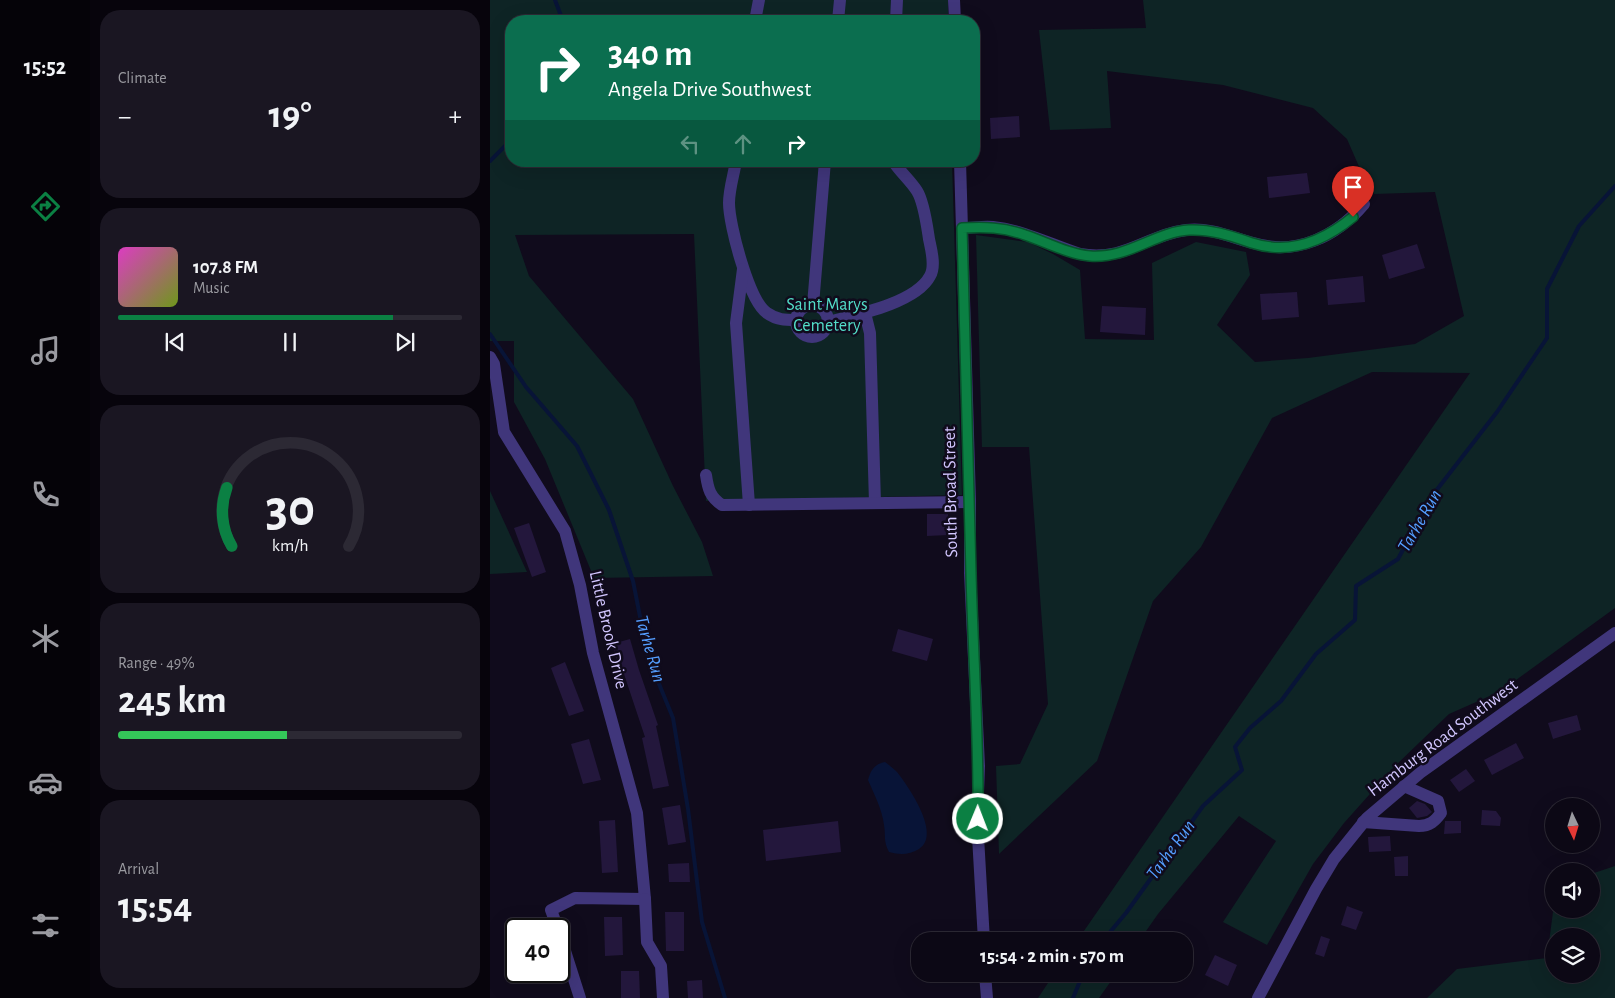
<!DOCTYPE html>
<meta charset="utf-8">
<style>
body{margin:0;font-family:"Alegreya Sans",sans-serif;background:#1a1622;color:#f1f3f6;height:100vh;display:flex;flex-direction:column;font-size:19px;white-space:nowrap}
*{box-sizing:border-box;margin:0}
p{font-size:16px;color:#9a9aa0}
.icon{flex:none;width:28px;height:28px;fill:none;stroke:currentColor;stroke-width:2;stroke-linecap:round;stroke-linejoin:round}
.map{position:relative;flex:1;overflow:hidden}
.side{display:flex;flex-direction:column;gap:10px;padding:10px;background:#07040c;width:400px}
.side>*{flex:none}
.top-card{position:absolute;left:15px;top:15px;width:475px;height:152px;border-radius:20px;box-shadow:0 5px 20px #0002,0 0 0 1px #2c2934;background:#0b6e4f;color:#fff;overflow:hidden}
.needle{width:32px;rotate:176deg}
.tools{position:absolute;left:1055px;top:798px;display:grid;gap:10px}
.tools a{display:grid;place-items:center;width:55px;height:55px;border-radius:50%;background:#0c0815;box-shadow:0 5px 20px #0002,0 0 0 1px #2c2934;font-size:25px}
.speed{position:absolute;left:15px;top:918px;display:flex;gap:10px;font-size:25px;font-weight:700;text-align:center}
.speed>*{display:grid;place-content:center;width:65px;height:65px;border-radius:50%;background:#0c0815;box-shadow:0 5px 20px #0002,0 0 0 1px #2c2934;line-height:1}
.speed .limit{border:2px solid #111;border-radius:8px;background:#fff;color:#111}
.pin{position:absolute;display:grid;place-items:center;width:42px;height:42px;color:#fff;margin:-51px -21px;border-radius:50% 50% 50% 0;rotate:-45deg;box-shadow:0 0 5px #0007}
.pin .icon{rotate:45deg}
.me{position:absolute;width:55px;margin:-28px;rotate:1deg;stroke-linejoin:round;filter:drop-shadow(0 0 4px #0008)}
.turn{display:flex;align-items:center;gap:18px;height:105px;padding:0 20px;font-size:22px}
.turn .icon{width:65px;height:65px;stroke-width:2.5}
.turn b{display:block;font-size:35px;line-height:42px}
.lanes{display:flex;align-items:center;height:48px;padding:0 20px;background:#0003;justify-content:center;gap:25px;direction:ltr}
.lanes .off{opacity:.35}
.big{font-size:38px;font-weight:600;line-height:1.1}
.side .card{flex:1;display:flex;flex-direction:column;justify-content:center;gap:8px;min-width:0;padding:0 18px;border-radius:20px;background:#1a1622}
.side .dial{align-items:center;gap:0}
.dial svg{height:130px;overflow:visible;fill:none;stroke:#2c2934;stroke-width:7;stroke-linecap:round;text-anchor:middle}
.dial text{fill:#f1f3f6;stroke:none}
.song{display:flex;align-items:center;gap:15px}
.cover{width:60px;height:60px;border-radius:8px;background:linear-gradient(135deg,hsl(310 70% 55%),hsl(80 70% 35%))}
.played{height:5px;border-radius:2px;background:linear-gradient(90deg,#0b8043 80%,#2c2934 80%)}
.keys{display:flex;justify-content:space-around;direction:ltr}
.heat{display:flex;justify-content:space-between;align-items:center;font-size:28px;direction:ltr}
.charge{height:8px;border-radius:4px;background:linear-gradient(90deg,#34c759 49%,#2c2934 0)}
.trip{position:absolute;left:421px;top:932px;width:282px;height:50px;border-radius:20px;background:#0c0815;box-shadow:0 5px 20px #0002,0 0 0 1px #2c2934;font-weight:600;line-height:50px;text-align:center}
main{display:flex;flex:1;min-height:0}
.menu{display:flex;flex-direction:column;width:90px;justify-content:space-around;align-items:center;background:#050308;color:#9a9aa0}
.menu .icon{width:35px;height:35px}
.menu .selected{color:#0b8043}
.menu b{font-size:22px;color:#f1f3f6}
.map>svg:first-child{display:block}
.green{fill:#0e2425;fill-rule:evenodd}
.water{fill:#081437}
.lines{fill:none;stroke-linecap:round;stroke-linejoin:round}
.stream{stroke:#081437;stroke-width:4}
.building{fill:#23173c}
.minor{stroke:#40367b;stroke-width:12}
.route-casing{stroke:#07532c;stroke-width:12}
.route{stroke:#0b8043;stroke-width:9}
.labels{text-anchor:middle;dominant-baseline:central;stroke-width:5;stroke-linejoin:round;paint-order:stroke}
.park-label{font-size:18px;fill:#53dec9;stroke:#100b1c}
.street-label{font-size:18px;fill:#d2c6ff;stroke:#100b1c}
.water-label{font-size:19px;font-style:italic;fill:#549eff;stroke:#100b1c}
</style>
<main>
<nav class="menu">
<b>15:52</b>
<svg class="icon selected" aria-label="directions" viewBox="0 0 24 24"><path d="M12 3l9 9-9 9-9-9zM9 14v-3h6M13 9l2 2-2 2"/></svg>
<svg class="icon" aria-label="music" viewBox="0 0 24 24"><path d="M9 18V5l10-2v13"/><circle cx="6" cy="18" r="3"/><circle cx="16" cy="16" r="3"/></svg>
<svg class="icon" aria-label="phone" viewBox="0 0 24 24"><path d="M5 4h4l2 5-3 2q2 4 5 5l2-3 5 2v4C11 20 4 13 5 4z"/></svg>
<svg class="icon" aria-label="climate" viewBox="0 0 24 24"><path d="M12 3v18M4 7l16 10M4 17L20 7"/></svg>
<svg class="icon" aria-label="car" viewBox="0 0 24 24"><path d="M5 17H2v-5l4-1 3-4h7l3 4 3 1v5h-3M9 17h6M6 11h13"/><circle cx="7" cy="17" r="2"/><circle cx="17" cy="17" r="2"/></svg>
<svg class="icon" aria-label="filters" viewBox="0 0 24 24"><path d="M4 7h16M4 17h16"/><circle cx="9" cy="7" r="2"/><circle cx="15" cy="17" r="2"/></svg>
</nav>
<section class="side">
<div class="card"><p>Climate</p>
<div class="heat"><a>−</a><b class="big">19°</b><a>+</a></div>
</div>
<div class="card">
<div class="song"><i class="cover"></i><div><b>107.8 FM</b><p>Music</p></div></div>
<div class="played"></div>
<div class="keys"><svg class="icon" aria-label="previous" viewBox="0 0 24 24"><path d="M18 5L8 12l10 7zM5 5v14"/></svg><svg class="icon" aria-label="pause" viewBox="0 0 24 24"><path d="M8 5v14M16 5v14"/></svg><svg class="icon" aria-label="next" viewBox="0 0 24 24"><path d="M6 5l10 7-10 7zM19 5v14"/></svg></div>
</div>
<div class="card dial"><svg viewBox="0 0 100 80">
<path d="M14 69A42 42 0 1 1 86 69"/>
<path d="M14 69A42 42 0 0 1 11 33" stroke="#0b8043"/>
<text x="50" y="56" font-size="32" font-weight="700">30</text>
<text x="50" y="72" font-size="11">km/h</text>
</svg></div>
<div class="card"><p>Range · 49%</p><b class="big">245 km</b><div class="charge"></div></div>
<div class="card"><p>Arrival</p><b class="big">15:54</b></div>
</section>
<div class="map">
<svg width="1125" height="998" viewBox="0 0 1125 998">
<rect width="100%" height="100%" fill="#100b1c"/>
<g class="green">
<polygon points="0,0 458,0 458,21 21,21 21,161 462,161 472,495 216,501 204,234 25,235 39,276 143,399 183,486 212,542 223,576 104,578 55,459 24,402 24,341 0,341"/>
<polygon points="653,0 1125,0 1125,608 1011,691 959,714 904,767 854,823 823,864 777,945 733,922 786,841 749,816 668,914 649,941 587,941 980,373 882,372 782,418 711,547 663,601 607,761 509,854 506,766 530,764 558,704 539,447 492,447 486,235 538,242 563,254 590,270 595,339 664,340 662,263 706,242 756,252 760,275 727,325 765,362 818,358 925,344 974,316 945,192 884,194 874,178 857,139 823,108 733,85 617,71 621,128 560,130 549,30 656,28"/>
<polygon points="0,491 37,572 0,574"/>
<path d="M1125,866V998H937L967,969L1057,958L1064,904V909H1101V874ZM1101,936V974H1064V936Z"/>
<polygon points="564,974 626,974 609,998 548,998"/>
</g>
<path class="water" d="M395,762C399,765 403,768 407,772C419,787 452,835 429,849C419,855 410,855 399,852C393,840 396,837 394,825C392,809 384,794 378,780C381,769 385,764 395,762Z"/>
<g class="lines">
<g class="stream">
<polyline points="65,0 73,21"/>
<polyline points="0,161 21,140"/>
<polyline points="0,334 36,387 87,446 119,510 143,581 158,657 183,718 198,809 212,922 235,998"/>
<polyline points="615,941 615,938 636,913 713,806 752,770 745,747 760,728 791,701 826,654 865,620 866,586 908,559 942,496 1007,412 1057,338 1057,289 1089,226 1125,186"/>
<polyline points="583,998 590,981 605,974"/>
</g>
</g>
<g class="building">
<polygon points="529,116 530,137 501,139 500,118"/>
<polygon points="817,173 820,193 779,198 777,177"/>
<polygon points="927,244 935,268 899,279 892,255"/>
<polygon points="873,276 875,302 838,305 836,280"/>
<polygon points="807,292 809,317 772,320 770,294"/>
<polygon points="612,306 656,308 655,335 610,332"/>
<polygon points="437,514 458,514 458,535 437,536"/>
<polygon points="39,523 56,572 42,577 24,528"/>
<polygon points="408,629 443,639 437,661 402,651"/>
<polygon points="140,639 149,670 168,725 166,726 179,786 163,789 152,738 155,737 134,674 131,675 122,644"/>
<polygon points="75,662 94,711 79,716 61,668"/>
<polygon points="1087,715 1091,730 1063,739 1058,723"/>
<polygon points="99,739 111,780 93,784 81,744"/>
<polygon points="1026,743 1034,758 1002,775 994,760"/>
<polygon points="976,769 985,781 969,792 960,780"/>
<polygon points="927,801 935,804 942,812 937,816 927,818 919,808"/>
<polygon points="190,805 196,842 178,845 172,808"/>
<polygon points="992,810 1006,811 1011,818 1010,826 991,825"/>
<polygon points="125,820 128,872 112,873 109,821"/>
<polygon points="348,821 351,852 276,861 273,830"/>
<polygon points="955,821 971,821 971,833 954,834"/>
<polygon points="900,836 901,851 879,852 878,837"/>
<polygon points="918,856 918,876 905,876 904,857"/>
<polygon points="199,863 200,882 179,882 178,864"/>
<polygon points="857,906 873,912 866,930 851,925"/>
<polygon points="175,912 194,912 194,951 176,951"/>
<polygon points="114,917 132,917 133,955 115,956"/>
<polygon points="831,936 840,939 834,957 825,954"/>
<polygon points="725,955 747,965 738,986 715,975"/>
<polygon points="131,971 149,971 150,998 131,998"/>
<polygon points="212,980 213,998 198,998 197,981"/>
</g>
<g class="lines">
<g class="minor">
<polyline points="464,0 465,21"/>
<polyline points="265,21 269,0"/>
<polyline points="348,21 350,0"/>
<polyline points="406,21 407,0"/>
<path d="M246,161C244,174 239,189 239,203C239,225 259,301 277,313C287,320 295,320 306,320"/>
<polyline points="470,161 480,502 480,573 489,766 487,819 494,941"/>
<path d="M472,228C482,228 493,226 503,227C533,230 562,245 590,254C636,262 656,235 696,230C719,227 741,237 763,243C806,256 846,237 874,204"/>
<polyline points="253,269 246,323 259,505"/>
<polyline points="323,305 335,161"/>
<circle cx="322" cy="321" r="16"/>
<polyline points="375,313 380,333 385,503"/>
<path d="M338,322C366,315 426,303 440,276C446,266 441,249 439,239C437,226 434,202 427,191C420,180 410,172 403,161"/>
<polyline points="0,357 4,364 14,432 75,531 90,585 103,653 147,813 155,899 85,898 61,910 68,929"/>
<path d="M216,475C218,489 220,497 232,505L480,502"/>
<path d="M873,822L929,826C940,826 945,821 951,813L948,801L914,786"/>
<polyline points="155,899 157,942 171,966 173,998"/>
<polyline points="69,932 90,998"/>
<polyline points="495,974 497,998"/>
<polyline points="768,998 826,889 844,859 877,818 930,773 1125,633"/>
</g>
</g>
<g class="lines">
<defs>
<path id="route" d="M488,819C489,737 483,655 481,573C478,458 475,343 472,228C495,227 513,227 535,235C556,242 578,254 600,256C638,259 665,232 699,230C721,229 741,236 762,243C799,255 834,241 863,217"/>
</defs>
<use href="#route" class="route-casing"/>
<use href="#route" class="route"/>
</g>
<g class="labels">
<g class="park-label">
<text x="337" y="305">Saint Marys<tspan x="337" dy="21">Cemetery</tspan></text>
</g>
<g class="street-label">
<text transform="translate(461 492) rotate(-91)">South Broad Street</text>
<text transform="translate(118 630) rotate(77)">Little Brook Drive</text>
<text transform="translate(953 738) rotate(-37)">Hamburg Road Southwest</text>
</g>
<g class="water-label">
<text transform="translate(930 521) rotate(-60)">Tarhe Run</text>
<text transform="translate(160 649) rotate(74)">Tarhe Run</text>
<text transform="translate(681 850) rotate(-54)">Tarhe Run</text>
</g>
</g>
</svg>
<div class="tools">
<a><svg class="needle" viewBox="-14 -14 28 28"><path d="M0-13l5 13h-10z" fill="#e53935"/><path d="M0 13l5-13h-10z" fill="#9a9aa0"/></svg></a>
<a><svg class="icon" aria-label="sound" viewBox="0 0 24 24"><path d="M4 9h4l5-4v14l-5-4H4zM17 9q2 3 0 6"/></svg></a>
<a><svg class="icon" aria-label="layers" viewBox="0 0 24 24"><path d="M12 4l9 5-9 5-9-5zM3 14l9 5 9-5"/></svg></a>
</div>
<div class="speed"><div class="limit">40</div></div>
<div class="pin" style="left:863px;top:217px;background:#d93025"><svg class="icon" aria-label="arrive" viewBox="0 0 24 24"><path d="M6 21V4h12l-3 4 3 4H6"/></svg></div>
<svg class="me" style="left:488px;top:819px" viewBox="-20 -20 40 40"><circle r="17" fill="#0b8043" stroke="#fff" stroke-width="3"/><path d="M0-11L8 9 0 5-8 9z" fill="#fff"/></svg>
<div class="trip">15:54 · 2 min · 570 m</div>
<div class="top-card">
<div class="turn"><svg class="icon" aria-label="right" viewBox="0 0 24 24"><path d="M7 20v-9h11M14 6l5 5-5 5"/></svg><div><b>340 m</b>Angela Drive Southwest</div></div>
<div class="lanes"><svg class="icon off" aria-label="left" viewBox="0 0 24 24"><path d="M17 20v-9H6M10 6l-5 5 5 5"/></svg><svg class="icon off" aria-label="ahead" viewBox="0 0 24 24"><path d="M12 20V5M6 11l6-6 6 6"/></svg><svg class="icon" aria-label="right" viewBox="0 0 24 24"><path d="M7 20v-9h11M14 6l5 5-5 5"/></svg></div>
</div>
</div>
</main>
